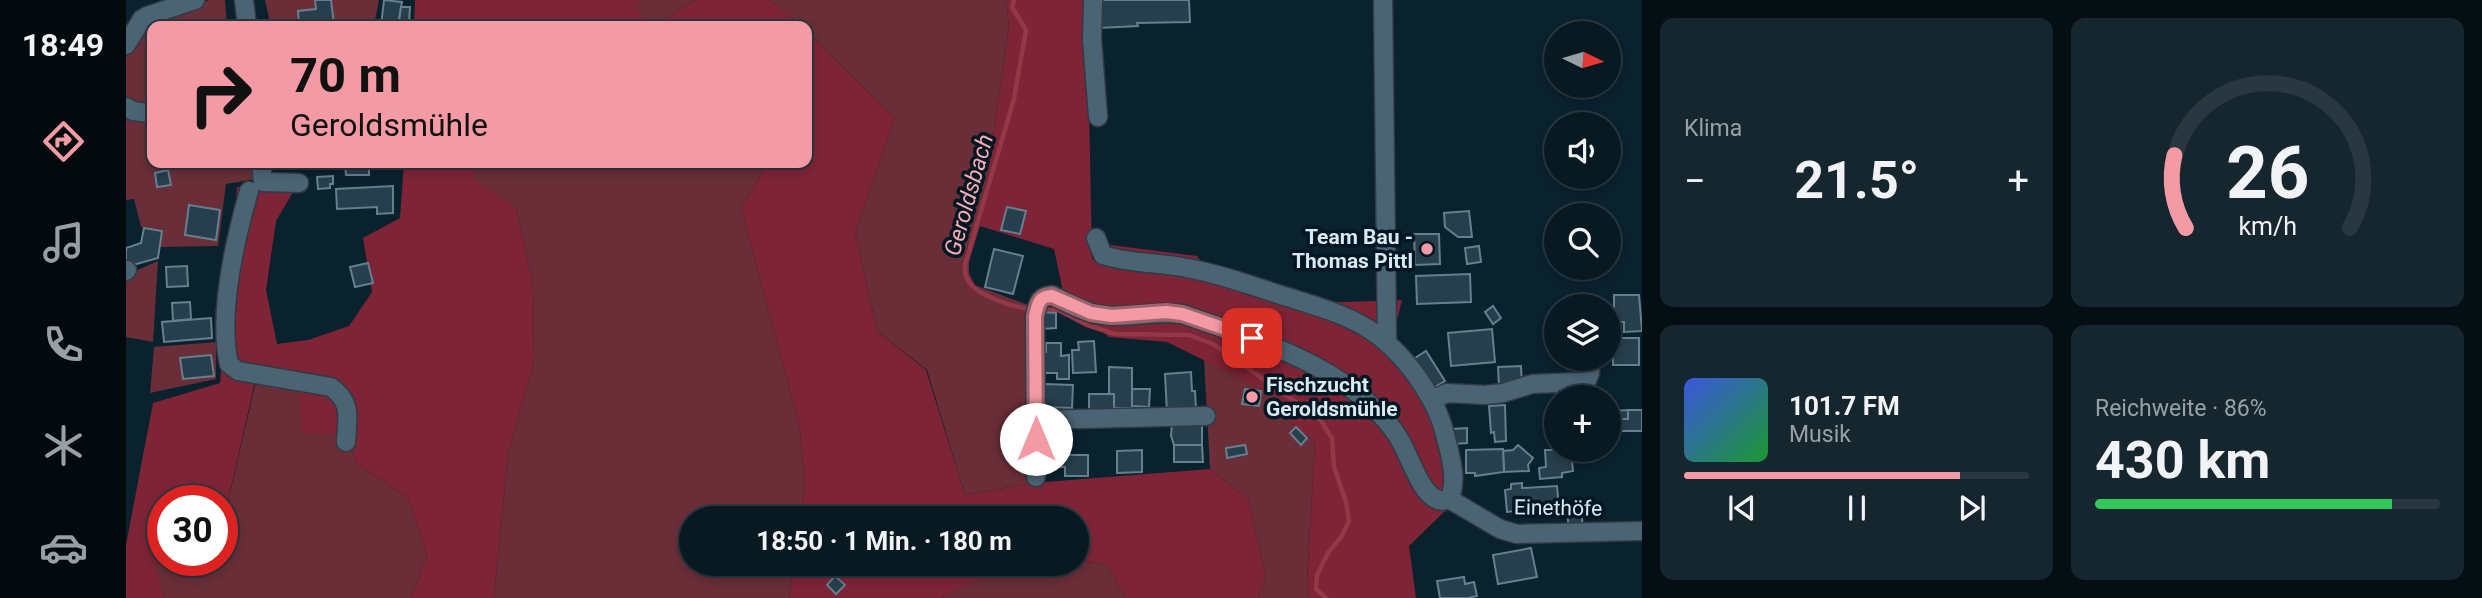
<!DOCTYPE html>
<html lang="de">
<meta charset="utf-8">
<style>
body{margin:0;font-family:Roboto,sans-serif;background:#16262f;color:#f1f3f6;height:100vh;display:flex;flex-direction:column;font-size:26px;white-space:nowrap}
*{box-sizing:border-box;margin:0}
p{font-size:23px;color:#98a0a5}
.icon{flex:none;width:38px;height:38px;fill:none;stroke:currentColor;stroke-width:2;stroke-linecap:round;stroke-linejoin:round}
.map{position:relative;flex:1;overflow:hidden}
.side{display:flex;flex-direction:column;gap:18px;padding:18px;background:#040e13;width:840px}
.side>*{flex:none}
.guide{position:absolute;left:21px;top:21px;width:665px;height:147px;border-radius:14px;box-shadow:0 4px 10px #0003,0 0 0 2px #293840;background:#f49aa5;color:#111;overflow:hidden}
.needle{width:46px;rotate:95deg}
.tools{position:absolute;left:1418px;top:21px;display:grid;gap:14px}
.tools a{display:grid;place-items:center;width:77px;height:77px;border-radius:50%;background:#081922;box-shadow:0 4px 10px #0003,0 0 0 2px #293840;font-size:35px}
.speed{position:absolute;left:21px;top:485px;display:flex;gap:14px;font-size:35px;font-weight:700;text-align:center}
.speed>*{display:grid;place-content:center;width:91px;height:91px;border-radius:50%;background:#081922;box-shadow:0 4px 10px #0003,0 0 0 2px #293840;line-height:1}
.speed .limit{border:10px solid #d22;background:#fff;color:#111}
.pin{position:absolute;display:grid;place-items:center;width:60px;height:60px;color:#fff;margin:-30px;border-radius:14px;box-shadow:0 4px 10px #0006}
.me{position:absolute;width:77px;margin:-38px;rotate:0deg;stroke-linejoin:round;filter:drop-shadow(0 0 5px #0008)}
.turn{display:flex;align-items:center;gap:24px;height:147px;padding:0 28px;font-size:32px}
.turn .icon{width:91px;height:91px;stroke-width:2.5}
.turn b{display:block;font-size:49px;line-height:60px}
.big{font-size:52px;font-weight:700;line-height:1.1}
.side .tile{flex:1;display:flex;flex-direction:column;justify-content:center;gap:10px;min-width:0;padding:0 24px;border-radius:14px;background:#16262f}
.side .dial{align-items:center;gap:0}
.dial svg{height:182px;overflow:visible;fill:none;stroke:#293840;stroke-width:7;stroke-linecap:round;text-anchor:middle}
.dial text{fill:#f1f3f6;stroke:none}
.song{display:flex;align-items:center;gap:21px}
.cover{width:84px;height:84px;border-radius:10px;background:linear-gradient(135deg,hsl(230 70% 55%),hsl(130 70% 35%))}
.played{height:7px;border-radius:4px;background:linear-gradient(90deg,#f49aa5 80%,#293840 80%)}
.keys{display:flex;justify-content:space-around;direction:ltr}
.heat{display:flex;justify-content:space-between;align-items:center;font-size:38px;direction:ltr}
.charge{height:10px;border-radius:5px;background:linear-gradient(90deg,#34c759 86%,#293840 0)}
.side .tiles{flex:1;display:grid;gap:18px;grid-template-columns:repeat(2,1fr)}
.trip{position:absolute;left:553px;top:506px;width:410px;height:70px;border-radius:35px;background:#081922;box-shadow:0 4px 10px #0003,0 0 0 2px #293840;font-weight:700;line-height:70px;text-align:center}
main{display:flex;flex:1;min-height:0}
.tab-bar{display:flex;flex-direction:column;width:126px;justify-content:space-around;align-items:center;background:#030a0e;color:#98a0a5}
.tab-bar .icon{width:49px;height:49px}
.tab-bar .current{color:#f49aa5}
.tab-bar b{font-size:32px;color:#f1f3f6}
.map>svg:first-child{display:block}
.green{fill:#6a2e38}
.forest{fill:#7e2437}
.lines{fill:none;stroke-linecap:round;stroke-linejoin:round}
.stream{stroke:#943848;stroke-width:4.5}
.building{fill:#273e4c;stroke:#667f8f;stroke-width:2}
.minor-casing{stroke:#303b46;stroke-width:21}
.minor{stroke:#4b6473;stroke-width:18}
.route-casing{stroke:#9f646b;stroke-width:18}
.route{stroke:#f49aa5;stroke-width:12}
.poi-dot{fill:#f49aa5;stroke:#021724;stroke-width:2.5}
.labels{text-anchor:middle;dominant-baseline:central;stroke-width:7;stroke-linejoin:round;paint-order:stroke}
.poi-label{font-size:21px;font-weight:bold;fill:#dae8f1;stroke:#021724;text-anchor:end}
.street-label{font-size:21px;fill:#dae8f1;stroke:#021724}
.water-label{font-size:23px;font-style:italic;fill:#f8aab2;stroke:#021724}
</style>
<main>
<nav class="tab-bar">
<b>18:49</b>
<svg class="icon current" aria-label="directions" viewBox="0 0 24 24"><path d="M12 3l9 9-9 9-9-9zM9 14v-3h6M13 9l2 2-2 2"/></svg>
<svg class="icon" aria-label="music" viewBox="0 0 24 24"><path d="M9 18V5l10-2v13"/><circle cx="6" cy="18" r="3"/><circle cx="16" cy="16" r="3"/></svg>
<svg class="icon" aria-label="phone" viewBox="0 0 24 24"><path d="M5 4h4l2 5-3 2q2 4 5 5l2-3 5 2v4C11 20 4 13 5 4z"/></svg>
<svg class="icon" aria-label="climate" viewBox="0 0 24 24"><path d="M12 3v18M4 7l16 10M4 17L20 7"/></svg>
<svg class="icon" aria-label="car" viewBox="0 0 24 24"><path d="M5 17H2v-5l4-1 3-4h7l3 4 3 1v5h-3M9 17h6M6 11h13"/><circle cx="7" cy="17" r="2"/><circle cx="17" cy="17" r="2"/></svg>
</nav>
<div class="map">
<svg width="1516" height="598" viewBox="0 0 1516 598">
<rect width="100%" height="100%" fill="#0a212e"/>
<g class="green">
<path d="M84,0H99L101,26H26V163H105L106,169H121V163H128L130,179L100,184L92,246L33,247L36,231L15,227L8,199L0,200V53C17,22 50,6 84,0Z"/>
<polygon points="139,0 253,0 248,26 150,26 149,23 144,23"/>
<polygon points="517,0 569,0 527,26 524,26 508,5"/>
<polygon points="644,0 880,0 883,27 854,226 843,262 843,273 849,285 905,306 906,483 839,495 801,370 751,331 729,232 769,118 681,32 681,26 676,26"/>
<polygon points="352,163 642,163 615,208 674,428 679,486 674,518 565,518 565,564 668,564 663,598 368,598 382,455 408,361 407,284 390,207 346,179"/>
<polygon points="32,261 27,342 0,337 0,275"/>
<polygon points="90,342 90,379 24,393 28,347"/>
<polygon points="1078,359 1156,399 1165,423 1189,442 1181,579 1183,598 1132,598 1140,577 1122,499 1084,469"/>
<polygon points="130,381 173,390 221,434 231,464 282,498 301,556 285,598 38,598 24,551 37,552 37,560 96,560 96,527"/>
<polygon points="950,560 981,565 999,598 816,598 877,564 950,564"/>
</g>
<g class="forest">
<polygon points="289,0 517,0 509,5 524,26 288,26"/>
<polygon points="569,0 644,0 676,26 527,26"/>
<polygon points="880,0 961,0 966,259 981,263 985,245 1071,256 1078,266 1189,303 1276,300 1266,341 1301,404 1324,482 1321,509 1283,546 1290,598 1183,598 1181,581 1189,442 1165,423 1156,399 1041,342 983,337 939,301 928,249 854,226 883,27"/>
<polygon points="681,32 769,118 729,232 751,331 800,370 839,495 906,483 1084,469 1122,499 1140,577 1132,598 999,598 981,565 950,560 950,518 674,518 679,486 674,428 615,208 642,163 681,163"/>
<polygon points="278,163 352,163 347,179 390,207 407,284 408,361 382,455 368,598 285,598 301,556 282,498 231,464 221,434 175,434 173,390 129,382 96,527 96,500 37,500 37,552 25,551 38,598 0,598 0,545 27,403 94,383 111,187 170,187 150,221 140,290 151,344 182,340 223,326 246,292 237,238 274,218"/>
<polygon points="668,564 882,564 816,598 663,598"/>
</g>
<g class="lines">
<g class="stream">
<path d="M888,0L886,7L900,30L888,99L839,265C839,272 839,277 843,282C852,296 891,309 907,309"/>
<polyline points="916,309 932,310 961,325 989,334 1063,335 1087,344 1193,418 1206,438 1208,467 1220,502 1223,521 1216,536 1202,553 1191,575 1190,589 1200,598"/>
</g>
</g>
<g class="building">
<polygon points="189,0 205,0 208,24 173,26 172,11 190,9"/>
<polygon points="258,0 276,2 272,26 255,26"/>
<polygon points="975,0 1063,0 1064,22 1011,23 1012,26 973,28"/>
<polygon points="275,7 284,7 283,23 273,21"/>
<polygon points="219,163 243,163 243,175 220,175"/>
<polygon points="42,170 45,185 31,187 29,173"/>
<polygon points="207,176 207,184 204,184 204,188 192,189 191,177"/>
<polygon points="267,186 267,213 251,214 251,207 211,209 210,189"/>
<polygon points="63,205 94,210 90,240 59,235"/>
<polygon points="881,207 900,211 894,234 875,230"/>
<polygon points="1343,211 1346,237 1332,237 1319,227 1318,213"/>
<polygon points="18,228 36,231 32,258 7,265 6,262 0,263 0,248 15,243"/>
<polygon points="1288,234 1313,234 1314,264 1289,265"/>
<polygon points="1353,246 1355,262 1341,264 1339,248"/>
<polygon points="868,249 897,256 887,294 859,287"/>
<polygon points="242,263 247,283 229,287 224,267"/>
<polygon points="61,266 62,286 41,287 40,267"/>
<polygon points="1344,274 1345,302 1291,304 1290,276"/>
<polygon points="1488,295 1513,295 1516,331 1498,332 1498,322 1488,322"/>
<polygon points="64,302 65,319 47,321 46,303"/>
<polygon points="1367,306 1375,318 1367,324 1359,312"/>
<polygon points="915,312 930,313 930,328 915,329"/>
<polygon points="85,318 86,338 38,342 36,322"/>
<polygon points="1366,329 1369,362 1325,366 1322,333"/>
<rect x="1487" y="338" width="26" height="27"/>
<polygon points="968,341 970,372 947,373 946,350 953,350 952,342"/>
<polygon points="920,343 935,343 935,356 943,355 943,379 931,379 931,373 917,373 916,352 920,352"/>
<polygon points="1300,351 1319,381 1304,390 1286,360"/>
<polygon points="85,355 88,376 57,379 54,358"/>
<polygon points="1395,366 1396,386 1373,387 1372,367"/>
<polygon points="983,367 1006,368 1006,408 988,408 988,394 983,394"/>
<polygon points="1065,372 1066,391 1069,391 1070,408 1041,413 1039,374"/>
<polygon points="919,384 947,385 946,408 919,407"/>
<polygon points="1006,389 1024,389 1023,407 1006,406"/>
<polygon points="1119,389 1135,391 1133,406 1116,404"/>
<rect x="963" y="394" width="25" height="18"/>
<polygon points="1379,405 1380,441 1369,442 1368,432 1365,433 1363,406"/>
<polygon points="1482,407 1485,411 1502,410 1502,419 1492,419 1492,431 1482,432"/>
<rect x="1421" y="410" width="9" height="24"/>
<polygon points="1502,410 1516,410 1516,431 1492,431 1492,419 1502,419"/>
<polygon points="1046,423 1076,423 1076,445 1048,445 1045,436"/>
<polygon points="1170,427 1181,438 1175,445 1164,433"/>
<polygon points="1341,428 1341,443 1327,444 1326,429"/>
<polygon points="920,443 943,443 943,455 962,455 962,476 939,476 939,467 920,467"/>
<polygon points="1048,445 1076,445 1077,462 1048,462"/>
<polygon points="1119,445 1121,454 1101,458 1100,448"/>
<polygon points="1392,445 1407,458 1402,465 1403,471 1378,472 1377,451 1387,450"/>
<polygon points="1377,449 1378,472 1349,476 1349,473 1340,473 1340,450"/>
<polygon points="1016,450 1016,472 991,473 991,451"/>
<polygon points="1419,450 1445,450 1447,471 1436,473 1436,477 1414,479 1413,468 1420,467"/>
<polygon points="1396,483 1396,488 1431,486 1433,508 1404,510 1405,515 1390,516 1390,511 1381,512 1379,490 1385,489 1385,484"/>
<polygon points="1455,510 1457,528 1443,530 1441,511"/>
<polygon points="1405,548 1411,577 1372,584 1367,555"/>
<polygon points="709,576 719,585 710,594 701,585"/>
<polygon points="1338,577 1339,584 1348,582 1351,596 1342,598 1314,598 1311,581"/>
</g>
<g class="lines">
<defs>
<g id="minor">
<polyline points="118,0 121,26"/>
<polyline points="967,0 966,39 972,117"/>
<polyline points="1257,0 1261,341"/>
<polyline points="0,45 16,19 21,16 69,0"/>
<polyline points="0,107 7,111 24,113"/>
<polyline points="135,163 137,182 173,183"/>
<path d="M123,191C109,240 92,315 103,364L112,371L205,387C227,403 221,418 220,442"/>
<path d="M970,238L977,255C1004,264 1032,262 1061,268C1091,273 1120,284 1149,293C1213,314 1250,319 1292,378C1303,395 1313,411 1318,431C1323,450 1333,481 1323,499L1374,529L1391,534L1516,531"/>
<polyline points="0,271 1,270"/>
<polyline points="1306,400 1321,393 1359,395 1377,393 1406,384 1453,382 1461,380 1464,373 1464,359"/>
<polyline points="910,420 1080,416"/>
<path d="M910,477L909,316C912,305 912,296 926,295C946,306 965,316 989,316C1012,316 1033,311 1056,314C1123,337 1199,359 1250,410C1260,420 1270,431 1276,444C1285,459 1299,510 1323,499"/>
</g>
</defs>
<use href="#minor" class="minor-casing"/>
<use href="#minor" class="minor"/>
</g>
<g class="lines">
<defs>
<path id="route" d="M910,439L909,316C912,305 912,296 926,296L965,313L986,316L1040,312L1056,314L1126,338"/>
</defs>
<use href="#route" class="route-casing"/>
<use href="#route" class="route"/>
</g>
<g class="poi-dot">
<circle cx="1301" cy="249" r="7"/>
<circle cx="1126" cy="397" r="7"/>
</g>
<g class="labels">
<g class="poi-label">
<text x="1287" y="237">Team Bau -<tspan x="1287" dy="24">Thomas Pittl</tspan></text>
<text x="1140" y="385" text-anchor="start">Fischzucht<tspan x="1140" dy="24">Geroldsmühle</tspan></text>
</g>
<g class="street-label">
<text transform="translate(1432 508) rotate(1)">Einethöfe</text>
</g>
<g class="water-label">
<text transform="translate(843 195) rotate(-74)">Geroldsbach</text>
</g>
</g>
</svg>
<div class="tools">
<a><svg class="needle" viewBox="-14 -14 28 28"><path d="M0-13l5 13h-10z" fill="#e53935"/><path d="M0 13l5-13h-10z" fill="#98a0a5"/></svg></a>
<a><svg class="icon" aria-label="sound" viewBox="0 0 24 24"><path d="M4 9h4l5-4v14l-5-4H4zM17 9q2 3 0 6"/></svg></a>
<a><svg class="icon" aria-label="search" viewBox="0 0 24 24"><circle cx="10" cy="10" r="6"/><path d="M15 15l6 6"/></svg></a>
<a><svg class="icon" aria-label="layers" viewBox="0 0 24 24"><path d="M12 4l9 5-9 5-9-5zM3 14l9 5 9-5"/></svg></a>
<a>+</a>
</div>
<div class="speed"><div class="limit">30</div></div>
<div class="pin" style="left:1126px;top:338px;background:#d93025"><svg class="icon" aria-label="arrive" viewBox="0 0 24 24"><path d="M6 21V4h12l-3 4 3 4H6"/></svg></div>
<svg class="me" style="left:910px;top:439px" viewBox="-20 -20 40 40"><circle r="19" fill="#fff"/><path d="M0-13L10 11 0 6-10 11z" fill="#f49aa5"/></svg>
<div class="trip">18:50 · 1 Min. · 180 m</div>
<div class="guide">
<div class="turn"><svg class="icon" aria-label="right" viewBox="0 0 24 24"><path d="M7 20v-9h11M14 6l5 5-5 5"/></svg><div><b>70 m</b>Geroldsmühle</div></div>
</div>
</div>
<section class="side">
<div class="tiles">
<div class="tile"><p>Klima</p>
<div class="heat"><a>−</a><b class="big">21.5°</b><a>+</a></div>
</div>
<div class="tile dial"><svg viewBox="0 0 100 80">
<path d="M14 69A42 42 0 1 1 86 69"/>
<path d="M14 69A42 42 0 0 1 9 37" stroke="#f49aa5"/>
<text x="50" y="56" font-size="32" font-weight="700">26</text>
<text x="50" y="72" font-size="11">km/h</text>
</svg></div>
<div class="tile">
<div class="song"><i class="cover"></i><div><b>101.7 FM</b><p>Musik</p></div></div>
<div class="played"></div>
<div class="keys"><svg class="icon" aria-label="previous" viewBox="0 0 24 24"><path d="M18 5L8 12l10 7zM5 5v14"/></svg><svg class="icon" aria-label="pause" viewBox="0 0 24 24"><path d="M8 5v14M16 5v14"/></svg><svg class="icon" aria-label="next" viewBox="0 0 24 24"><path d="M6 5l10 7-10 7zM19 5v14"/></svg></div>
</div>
<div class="tile"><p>Reichweite · 86%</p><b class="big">430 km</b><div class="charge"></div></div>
</div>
</section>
</main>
